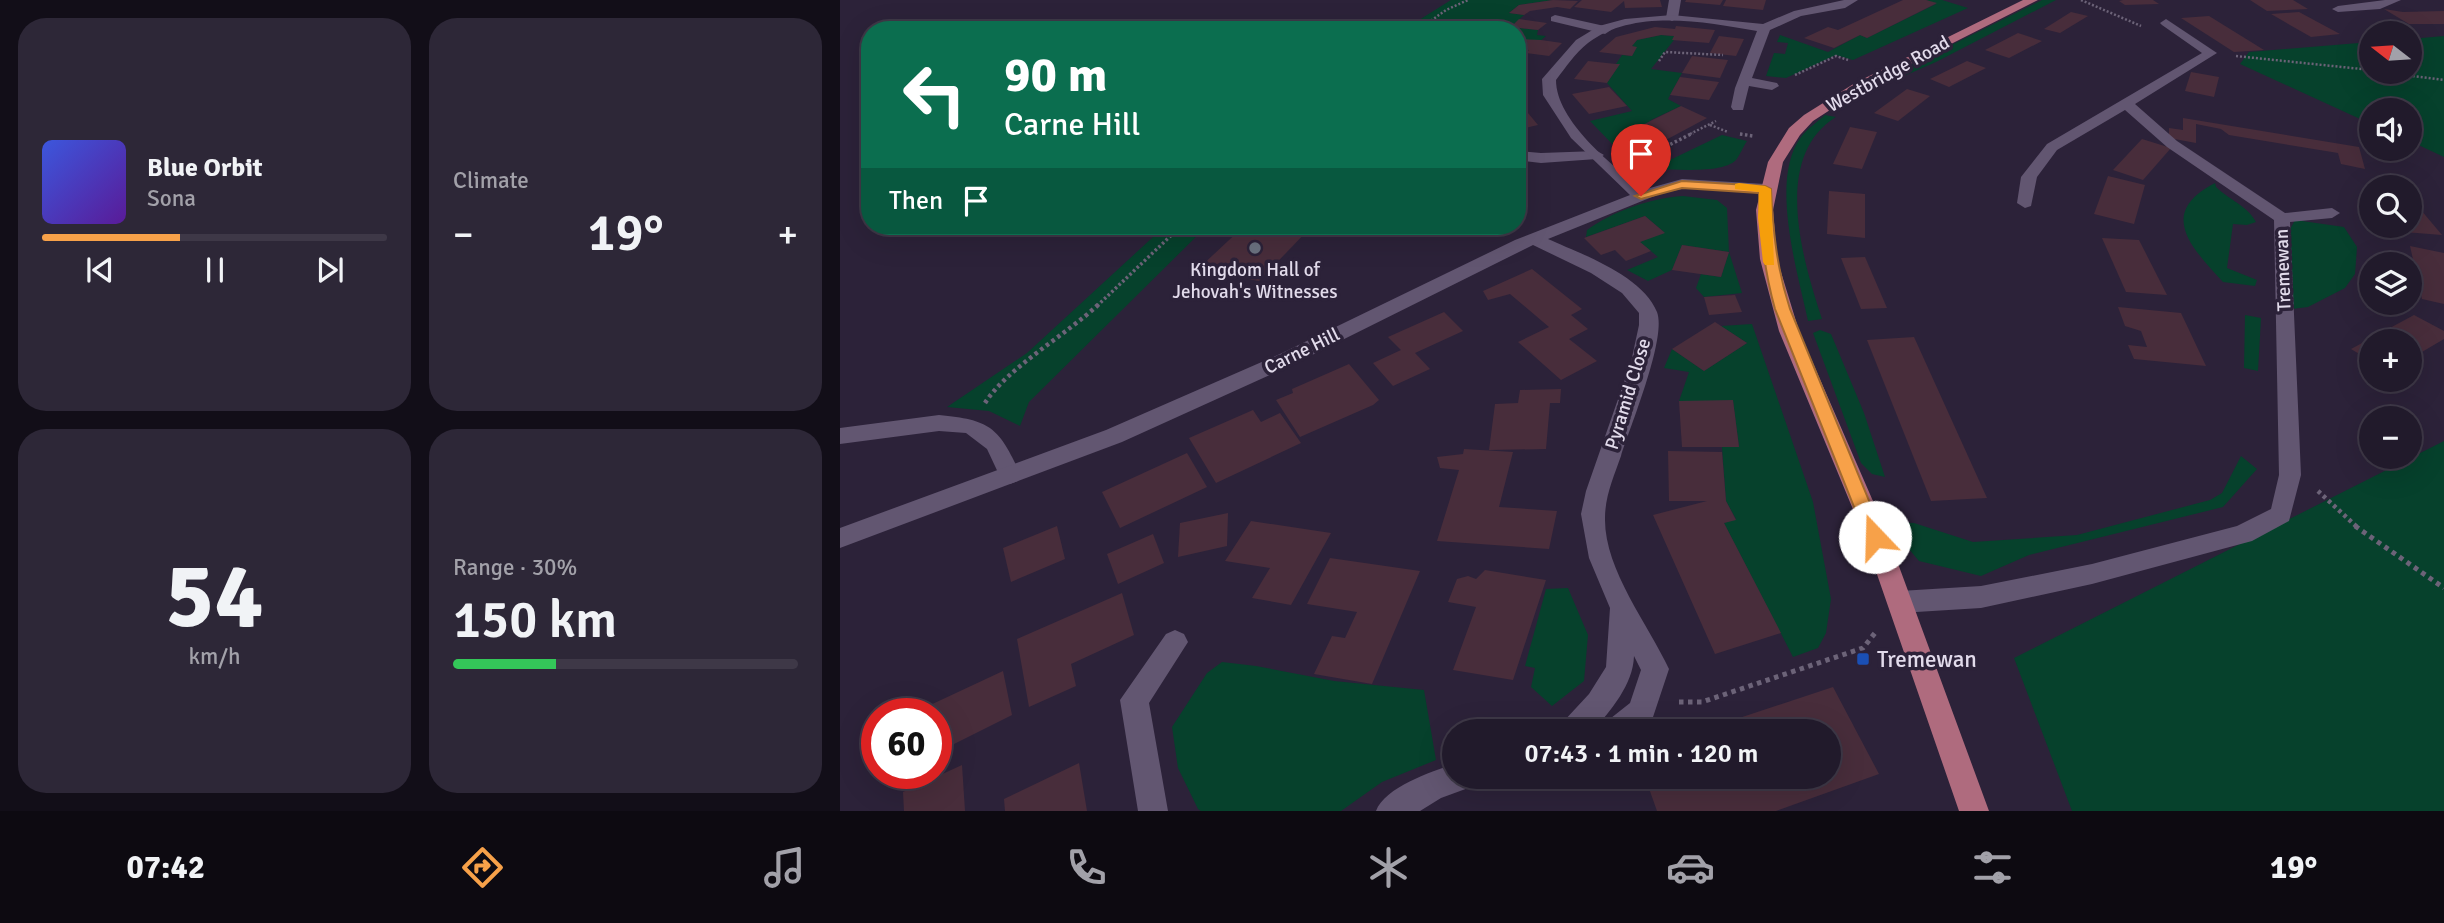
<!DOCTYPE html>
<meta charset="utf-8">
<style>
body{margin:0;font-family:Signika,sans-serif;background:#2d2737;color:#f1f3f6;height:100vh;display:flex;flex-direction:column;font-size:26px;white-space:nowrap}
*{box-sizing:border-box;margin:0}
p{font-size:23px;color:#a2a1a9}
.icon{flex:none;width:38px;height:38px;fill:none;stroke:currentColor;stroke-width:2;stroke-linecap:round;stroke-linejoin:round}
.map{position:relative;flex:1;overflow:hidden}
.details{display:flex;flex-direction:column;gap:18px;padding:18px;background:#120e18;width:840px}
.details>*{flex:none}
.guide{position:absolute;left:21px;top:21px;width:665px;height:214px;border-radius:28px;box-shadow:0 7px 28px #0002,0 0 0 2px #3e3847;background:#0b6e4f;color:#fff;overflow:hidden}
.needle{width:46px;rotate:287deg}
.controls{position:absolute;left:1519px;top:21px;display:grid;gap:14px}
.controls a{display:grid;place-items:center;width:63px;height:63px;border-radius:50%;background:#211a2b;box-shadow:0 7px 28px #0002,0 0 0 2px #3e3847;font-size:35px}
.speed{position:absolute;left:21px;top:698px;display:flex;gap:14px;font-size:35px;font-weight:700;text-align:center}
.speed>*{display:grid;place-content:center;width:91px;height:91px;border-radius:50%;background:#211a2b;box-shadow:0 7px 28px #0002,0 0 0 2px #3e3847;line-height:1}
.speed .limit{border:10px solid #d22;background:#fff;color:#111}
.pin{position:absolute;display:grid;place-items:center;width:60px;height:60px;color:#fff;margin:-72px -30px;border-radius:50% 50% 50% 0;rotate:-45deg;box-shadow:0 0 7px #0007}
.pin .icon{rotate:45deg}
.me{position:absolute;width:77px;margin:-38px;rotate:339deg;stroke-linejoin:round;filter:drop-shadow(0 0 5px #0008)}
.turn{display:flex;align-items:center;gap:24px;height:147px;padding:0 28px;font-size:32px}
.turn .icon{width:91px;height:91px;stroke-width:2.5}
.turn b{display:block;font-size:49px;line-height:60px}
.then{display:flex;align-items:center;height:66px;padding:0 28px;background:#0003;gap:14px;font-size:26px}
.big{font-size:52px;font-weight:600;line-height:1.1}
.details .card{flex:1;display:flex;flex-direction:column;justify-content:center;gap:10px;min-width:0;padding:0 24px;border-radius:28px;background:#2d2737}
.details .dial{align-items:center;gap:0}
.dial b{font-size:91px;line-height:1}
.song{display:flex;align-items:center;gap:21px}
.cover{width:84px;height:84px;border-radius:10px;background:linear-gradient(135deg,hsl(230 70% 55%),hsl(270 70% 35%))}
.played{height:7px;border-radius:4px;background:linear-gradient(90deg,#f7a149 40%,#3e3847 40%)}
.keys{display:flex;justify-content:space-around;direction:ltr}
.heat{display:flex;justify-content:space-between;align-items:center;font-size:38px;direction:ltr}
.charge{height:10px;border-radius:5px;background:linear-gradient(90deg,#34c759 30%,#3e3847 0)}
.details .tiles{flex:1;display:grid;gap:18px;grid-template-columns:repeat(2,1fr)}
.trip{position:absolute;left:602px;top:719px;width:399px;height:70px;border-radius:35px;background:#211a2b;box-shadow:0 7px 28px #0002,0 0 0 2px #3e3847;font-weight:600;line-height:70px;text-align:center}
.tab-bar{display:flex;height:112px;justify-content:space-around;align-items:center;background:#0d0a11;color:#a2a1a9}
.tab-bar .icon{width:49px;height:49px}
.tab-bar .active{color:#f7a149}
.tab-bar b{font-size:32px;color:#f1f3f6}
main{display:flex;flex:1;min-height:0}
.map>svg:first-child{display:block}
.green{fill:#06412c}
.building{fill:#482d3b}
.lines{fill:none;stroke-linecap:round;stroke-linejoin:round}
.path-far3{stroke:#6c6378;stroke-width:2.5;stroke-dasharray:2 2;stroke-linecap:butt}
.path-far2{stroke:#6c6378;stroke-width:3.5;stroke-dasharray:2.5 2.5;stroke-linecap:butt}
.path-far1{stroke:#6c6378;stroke-width:4.5;stroke-dasharray:3.5 3.5;stroke-linecap:butt}
.path{stroke:#6c6378;stroke-width:5;stroke-dasharray:4.5 4.5;stroke-linecap:butt}
.service{fill:#625671;fill-rule:evenodd}
.minor{fill:#625671;fill-rule:evenodd}
.primary{fill:#af6b7e;fill-rule:evenodd}
.route{fill:#f7a149;stroke:#a1692f;stroke-width:2}
.slow{fill:#f59e0b}
.worship-dot{fill:#6b7280;stroke:#2c2239;stroke-width:2.5}
.transit-dot{fill:#1a4fb4;stroke:#2c2239;stroke-width:2.5}
.labels{text-anchor:middle;dominant-baseline:central;stroke-width:7;stroke-linejoin:round;paint-order:stroke}
.street-label{font-size:19px;fill:#e2dbeb;stroke:#2c2239}
.poi-label{font-size:19px;fill:#e2dbeb;stroke:#2c2239}
.near-poi-label{font-size:23px;fill:#e2dbeb;stroke:#2c2239;text-anchor:start}
</style>
<main>
<section class="details">
<div class="tiles">
<div class="card">
<div class="song"><i class="cover"></i><div><b>Blue Orbit</b><p>Sona</p></div></div>
<div class="played"></div>
<div class="keys"><svg class="icon" aria-label="previous" viewBox="0 0 24 24"><path d="M18 5L8 12l10 7zM5 5v14"/></svg><svg class="icon" aria-label="pause" viewBox="0 0 24 24"><path d="M8 5v14M16 5v14"/></svg><svg class="icon" aria-label="next" viewBox="0 0 24 24"><path d="M6 5l10 7-10 7zM19 5v14"/></svg></div>
</div>
<div class="card"><p>Climate</p>
<div class="heat"><a>−</a><b class="big">19°</b><a>+</a></div>
</div>
<div class="card dial"><b>54</b><p>km/h</p></div>
<div class="card"><p>Range · 30%</p><b class="big">150 km</b><div class="charge"></div></div>
</div>
</section>
<div class="map">
<svg width="1604" height="811" viewBox="0 0 1604 811">
<rect width="100%" height="100%" fill="#2c2239"/>
<g class="green">
<polygon points="611,0 713,0 679,5 669,13 684,15 671,27 698,30 697,35 706,36 699,42 677,39 677,30 563,30"/>
<polygon points="1086,0 1102,0 1128,8 1013,60 996,55 946,78 926,76 934,53 945,54 948,43 937,42 940,35 988,52 1020,35 1027,38 1096,4"/>
<polygon points="1202,0 1216,0 1096,62 1039,87 996,113 990,112 1031,85"/>
<polygon points="821,35 834,36 834,40 811,69 842,73 828,99 841,106 811,120 792,142 778,150 750,121 792,111 767,83 779,65 776,64 782,55 792,56 796,48 792,46 797,40"/>
<polygon points="1604,36 1604,157 1570,141 1570,110 1531,110 1531,124 1400,64 1409,52 1531,42 1531,72 1570,72 1570,39"/>
<path d="M985,115L996,117C931,157 963,261 982,319L968,321C958,273 929,180 961,137C967,129 977,122 985,115Z"/>
<path d="M882,135L907,141C903,147 900,155 896,160C881,175 830,168 809,170Z"/>
<path d="M1375,183L1376,187C1389,200 1407,205 1416,222L1407,225L1393,224L1387,268L1417,280L1415,286L1383,282C1351,247 1317,213 1375,183Z"/>
<path d="M843,196L877,200L887,208L889,252L902,293L864,297L856,288L861,274L881,277L889,252L842,245L832,270L808,281L787,270L818,257L800,242L824,232L805,216L746,237L747,230C773,211 811,198 843,196Z"/>
<polygon points="1455,220 1504,227 1517,247 1515,274 1505,288 1468,307 1444,310 1443,243"/>
<polygon points="325,226 367,226 189,402 180,426 149,411 107,407 187,353"/>
<polygon points="1405,315 1421,318 1418,371 1404,368"/>
<polygon points="912,324 973,502 991,599 986,633 978,648 953,657 884,523 896,519 886,501 882,447 899,446 893,401 839,401 849,372 824,368 832,349 864,371 907,343 881,326"/>
<polygon points="980,330 991,334 1024,413 1045,477 1032,474 1021,463 973,333"/>
<polygon points="1604,441 1604,811 1232,811 1174,658"/>
<polygon points="1401,456 1417,469 1383,507 1189,555 1141,576 1079,561 1046,522 1074,523 1133,542 1237,535 1370,500 1382,493"/>
<polygon points="728,588 748,635 744,681 712,706 691,687 695,668 685,666 706,589"/>
<polygon points="382,662 416,666 494,681 584,690 596,760 542,782 501,811 361,811 358,809 338,768 332,727 367,673"/>
</g>
<g class="building">
<polygon points="713,0 738,1 730,9 717,7 690,11 684,15 669,13 679,5"/>
<polygon points="742,0 820,0 822,7 785,8 784,1 771,12 734,7"/>
<polygon points="846,0 883,0 880,5 845,2"/>
<polygon points="886,0 926,0 923,10 883,6"/>
<polygon points="1063,0 1086,0 1097,3 1027,38 1020,35 994,48 964,38 988,27 998,30"/>
<polygon points="1283,0 1313,0 1319,4 1285,5 1279,1"/>
<polygon points="1410,0 1453,0 1468,9 1427,11"/>
<polygon points="1544,9 1563,12 1604,11 1604,24 1569,24"/>
<polygon points="1231,12 1248,16 1220,33 1204,29"/>
<polygon points="1459,12 1500,34 1471,37 1431,14"/>
<polygon points="1369,16 1424,50 1394,52 1341,18"/>
<polygon points="679,19 707,23 698,30 671,27"/>
<polygon points="836,26 875,30 869,43 832,40 834,36 821,35 797,40 792,46 797,47 792,56 759,52 776,37 815,27 835,29"/>
<polygon points="1178,33 1202,41 1169,58 1145,50"/>
<polygon points="879,36 904,39 896,56 870,53"/>
<polygon points="677,39 701,40 722,43 709,56 686,53 689,50 677,48"/>
<polygon points="852,56 888,60 880,78 842,73"/>
<polygon points="748,61 776,64 780,64 767,83 734,79"/>
<polygon points="1127,61 1146,68 1109,87 1090,79"/>
<polygon points="1351,72 1379,77 1374,97 1345,91"/>
<polygon points="840,77 879,82 869,100 830,95"/>
<polygon points="769,87 787,106 749,114 732,94"/>
<polygon points="1067,89 1090,96 1058,121 1034,113"/>
<polygon points="841,106 867,118 807,150 780,136"/>
<polygon points="677,111 688,113 698,125 677,130"/>
<polygon points="1343,118 1519,147 1525,169 1501,164 1498,153 1389,135 1381,129 1356,124 1356,143 1329,138 1329,128 1343,130"/>
<polygon points="1010,127 1037,132 1022,169 993,164"/>
<polygon points="1302,139 1331,148 1303,180 1273,170"/>
<polygon points="1268,176 1305,185 1294,224 1254,214"/>
<polygon points="989,191 1025,194 1025,238 987,234"/>
<polygon points="1570,197 1602,235 1564,232 1559,226 1570,226"/>
<polygon points="805,216 825,233 800,242 811,251 786,261 775,250 761,255 744,238"/>
<polygon points="404,226 472,226 419,281 357,270"/>
<polygon points="1262,238 1299,240 1327,295 1286,292"/>
<polygon points="842,245 889,252 881,277 832,270"/>
<polygon points="1570,246 1604,253 1604,304 1582,299"/>
<polygon points="1025,257 1047,308 1021,309 1001,258"/>
<polygon points="692,269 742,309 731,315 748,329 729,339 757,361 721,380 678,342 709,327 670,294 648,300 643,291"/>
<polygon points="895,295 902,312 869,315 864,297"/>
<polygon points="1278,307 1341,313 1366,366 1294,359 1288,345 1307,347 1301,331 1285,326"/>
<polygon points="604,312 623,331 575,353 590,369 553,386 533,363 561,350 548,337"/>
<polygon points="1574,315 1604,331 1604,339 1570,359 1570,341 1531,341 1531,361 1511,349"/>
<polygon points="875,322 907,343 864,371 832,349"/>
<polygon points="1074,337 1147,498 1091,501 1027,340"/>
<polygon points="509,364 539,400 533,405 460,437 436,400 453,393 452,389"/>
<polygon points="721,389 720,403 710,403 706,449 649,450 655,404 678,403 680,390"/>
<polygon points="893,400 899,447 842,447 839,401"/>
<polygon points="413,410 421,422 440,413 461,443 376,483 349,438"/>
<polygon points="624,449 673,452 659,507 717,511 709,549 597,541 619,470 600,468 597,457 623,454"/>
<polygon points="828,451 882,452 886,501 896,520 884,523 941,633 875,654 813,515 867,501 829,501"/>
<polygon points="347,453 367,487 280,528 262,492"/>
<polygon points="388,513 387,546 338,557 340,523"/>
<polygon points="411,521 491,533 451,605 412,598 430,568 385,561"/>
<polygon points="217,526 225,559 171,582 163,548"/>
<polygon points="313,534 324,563 278,584 267,554"/>
<polygon points="490,558 580,571 532,684 474,674 492,636 505,638 517,612 467,604"/>
<polygon points="645,570 706,580 673,680 613,670 636,607 608,602 617,579 628,576 636,579"/>
<polygon points="282,593 294,635 231,664 236,686 189,707 177,639"/>
<polygon points="163,671 172,715 96,753 96,714 71,714"/>
<polygon points="993,687 1039,774 936,811 817,811 805,777 989,777 989,732 860,731"/>
<polygon points="239,763 247,811 165,811 164,799"/>
<polygon points="122,765 125,811 64,811 63,792"/>
</g>
<g class="lines">
<g class="path-far3">
<polyline points="1241,0 1301,26"/>
<polyline points="578,30 606,10 628,0"/>
<polyline points="1396,56 1531,70"/>
<polyline points="819,61 825,52 883,55"/>
<polyline points="1541,72 1604,80"/>
<polyline points="955,75 996,56 1008,60"/>
<polyline points="870,125 888,132"/>
<polyline points="850,134 876,121"/>
<polyline points="900,134 903,134"/>
</g>
<g class="path-far2">
<polyline points="900,134 913,136"/>
<polyline points="799,160 853,133"/>
<polyline points="257,306 341,226"/>
</g>
<g class="path-far1">
<path d="M145,403C167,368 226,335 259,304"/>
<polyline points="1478,491 1517,527"/>
</g>
<g class="path">
<polyline points="1515,526 1604,588"/>
<polyline points="839,702 862,702 1023,648 1035,633"/>
</g>
<g class="service">
<polygon points="829,0 841,0 838,18 832,21 826,18"/>
<polygon points="1545,0 1561,0 1540,9 1498,12 1492,9 1498,6"/>
<polygon points="715,15 769,27 771,30 765,34 711,21 711,17"/>
<polygon points="677,151 701,153 757,151 764,155 757,159 701,163 677,160"/>
<path d="M99,415C152,420 159,428 181,475L178,481L170,484L162,481L147,449L126,433L99,431L0,444V428Z"/>
</g>
<g class="minor">
<path d="M1004,0H1018L1005,8L961,16L930,30L912,78L937,83L939,86L932,90L909,86L903,110H893L891,107L895,88L917,31C865,22 794,8 748,43C735,53 726,67 716,80C716,121 773,166 803,190L842,179L925,184L933,189L925,194L865,189H842L822,193L708,239C741,254 802,275 817,312C827,338 790,427 781,456C774,476 765,496 765,518C764,569 808,624 829,669L812,720L799,732H762L766,722L790,703L801,670L794,656C793,685 771,710 752,732H719L723,722L749,694L766,667L770,608L749,558L741,514L746,491L791,362L799,325V313L782,293L751,273L693,245L454,364L282,442L0,548V528L266,430L440,354L675,240L790,195L731,138L703,95L702,79L736,40L759,26L785,19L832,15L923,24L954,11Z"/>
<polygon points="1326,19 1377,53 1295,104 1337,141 1445,213 1492,208 1500,213 1492,218 1450,222 1461,475 1449,521 1412,541 1252,584 1141,608 1060,613 1051,610 1047,602 1051,594 1060,591 1141,586 1252,564 1397,526 1431,509 1439,475 1434,220 1327,147 1285,110 1217,150 1197,177 1191,206 1185,208 1177,203 1181,177 1207,144 1362,53 1322,25 1320,23"/>
<polygon points="335,630 344,634 348,642 309,703 328,811 298,811 280,700 326,634"/>
<path d="M614,764V777H635L631,787L601,798L580,811H536C545,787 591,772 614,764Z"/>
</g>
<polygon class="primary" points="1183,0 1198,0 1024,88 973,121 960,135 943,162 933,210 937,259 959,331 1046,531 1149,811 1119,811 1022,531 939,331 920,259 916,210 928,162 949,128 964,115 1015,83"/>
</g>
<path class="route" d="M842,181L925,186L931,189C933,232 937,269 950,309L1044,537L1042,542L1035,544L1029,542L1026,537L935,309C924,270 920,234 919,193L842,188L801,199L795,196Z"/>
<polygon class="slow" points="899,183 925,186 931,189 934,265 925,265 923,262 918,218 919,192 895,189 895,184"/>
<circle class="worship-dot" cx="415" cy="248" r="7"/>
<rect class="transit-dot" x="1016" y="652" width="14" height="14" rx="3.5"/>
<g class="labels">
<g class="street-label">
<text transform="translate(1048 74) rotate(-29)">Westbridge Road</text>
<text transform="translate(1443 270) rotate(-92)">Tremewan</text>
<text transform="translate(462 351) rotate(-26)">Carne Hill</text>
<text transform="translate(788 394) rotate(-73)">Pyramid Close</text>
</g>
<g class="poi-label">
<text x="415" y="270">Kingdom Hall of<tspan x="415" dy="22">Jehovah's Witnesses</tspan></text>
</g>
<g class="near-poi-label">
<text x="1037" y="659">Tremewan</text>
</g>
</g>
</svg>
<div class="controls">
<a><svg class="needle" viewBox="-14 -14 28 28"><path d="M0-13l5 13h-10z" fill="#e53935"/><path d="M0 13l5-13h-10z" fill="#a2a1a9"/></svg></a>
<a><svg class="icon" aria-label="sound" viewBox="0 0 24 24"><path d="M4 9h4l5-4v14l-5-4H4zM17 9q2 3 0 6"/></svg></a>
<a><svg class="icon" aria-label="search" viewBox="0 0 24 24"><circle cx="10" cy="10" r="6"/><path d="M15 15l6 6"/></svg></a>
<a><svg class="icon" aria-label="layers" viewBox="0 0 24 24"><path d="M12 4l9 5-9 5-9-5zM3 14l9 5 9-5"/></svg></a>
<a>+</a>
<a>−</a>
</div>
<div class="speed"><div class="limit">60</div></div>
<div class="pin" style="left:801px;top:196px;background:#d93025"><svg class="icon" aria-label="arrive" viewBox="0 0 24 24"><path d="M6 21V4h12l-3 4 3 4H6"/></svg></div>
<svg class="me" style="left:1035px;top:537px" viewBox="-20 -20 40 40"><circle r="19" fill="#fff"/><path d="M0-13L10 11 0 6-10 11z" fill="#f7a149"/></svg>
<div class="trip">07:43 · 1 min · 120 m</div>
<div class="guide">
<div class="turn"><svg class="icon" aria-label="left" viewBox="0 0 24 24"><path d="M17 20v-9H6M10 6l-5 5 5 5"/></svg><div><b>90 m</b>Carne Hill</div></div>
<div class="then">Then<svg class="icon" aria-label="arrive" viewBox="0 0 24 24"><path d="M6 21V4h12l-3 4 3 4H6"/></svg></div>
</div>
</div>
</main>
<nav class="tab-bar">
<b>07:42</b>
<svg class="icon active" aria-label="directions" viewBox="0 0 24 24"><path d="M12 3l9 9-9 9-9-9zM9 14v-3h6M13 9l2 2-2 2"/></svg>
<svg class="icon" aria-label="music" viewBox="0 0 24 24"><path d="M9 18V5l10-2v13"/><circle cx="6" cy="18" r="3"/><circle cx="16" cy="16" r="3"/></svg>
<svg class="icon" aria-label="phone" viewBox="0 0 24 24"><path d="M5 4h4l2 5-3 2q2 4 5 5l2-3 5 2v4C11 20 4 13 5 4z"/></svg>
<svg class="icon" aria-label="climate" viewBox="0 0 24 24"><path d="M12 3v18M4 7l16 10M4 17L20 7"/></svg>
<svg class="icon" aria-label="car" viewBox="0 0 24 24"><path d="M5 17H2v-5l4-1 3-4h7l3 4 3 1v5h-3M9 17h6M6 11h13"/><circle cx="7" cy="17" r="2"/><circle cx="17" cy="17" r="2"/></svg>
<svg class="icon" aria-label="filters" viewBox="0 0 24 24"><path d="M4 7h16M4 17h16"/><circle cx="9" cy="7" r="2"/><circle cx="15" cy="17" r="2"/></svg>
<b>19°</b>
</nav>
